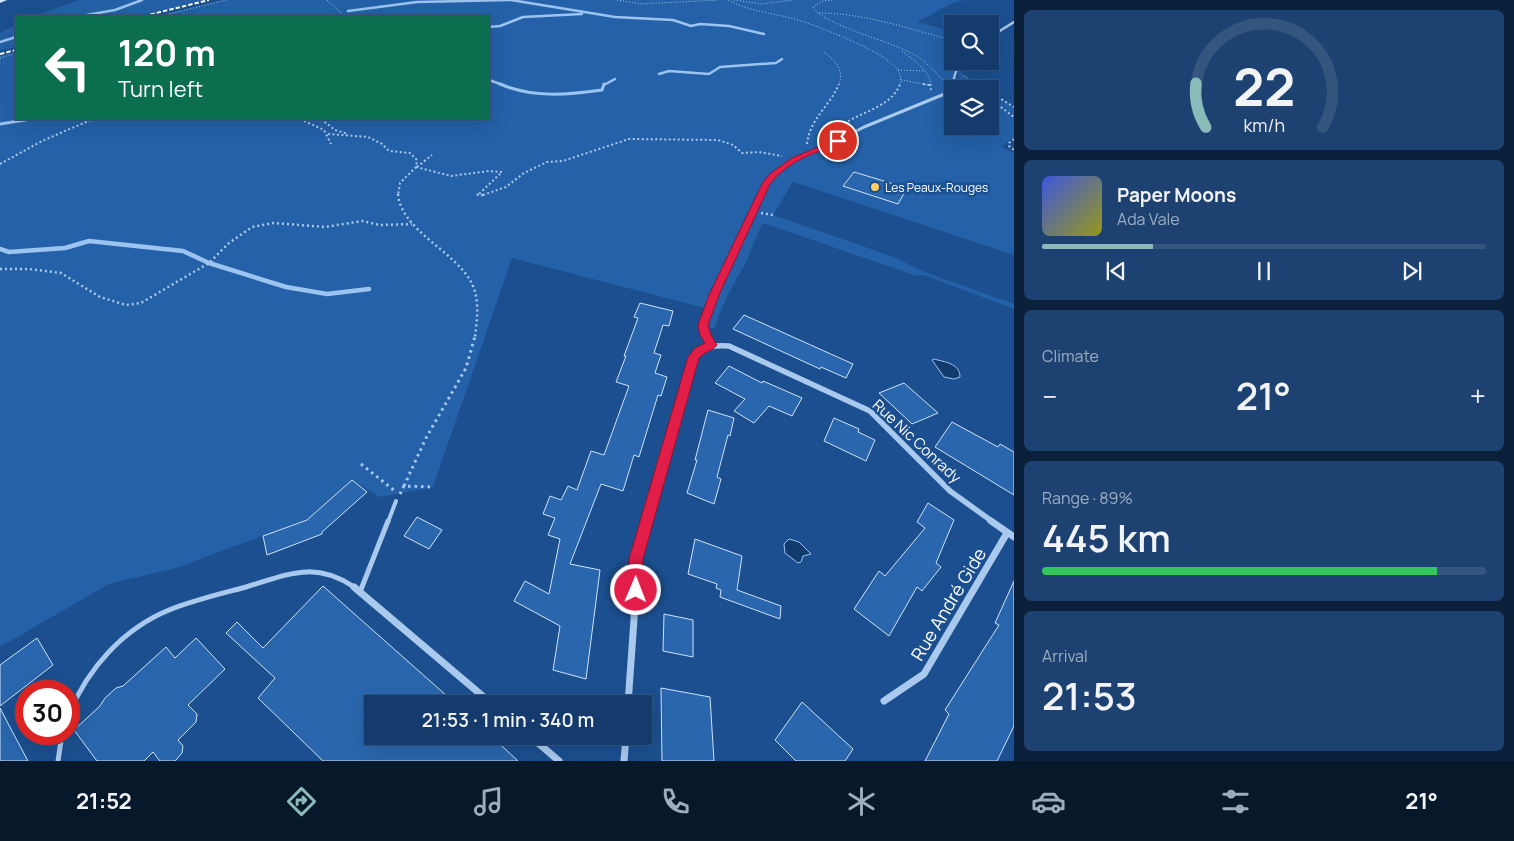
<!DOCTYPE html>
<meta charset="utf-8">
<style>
body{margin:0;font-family:Manrope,sans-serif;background:#1d4271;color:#f1f3f6;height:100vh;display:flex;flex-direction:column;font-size:19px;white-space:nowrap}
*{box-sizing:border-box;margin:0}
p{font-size:16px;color:#9dadc1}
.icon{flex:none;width:28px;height:28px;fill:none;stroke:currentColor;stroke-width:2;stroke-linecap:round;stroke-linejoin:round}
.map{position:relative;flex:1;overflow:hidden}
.sheet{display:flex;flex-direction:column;gap:10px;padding:10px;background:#0b203b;width:500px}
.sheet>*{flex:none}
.hud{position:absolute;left:15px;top:15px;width:475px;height:105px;border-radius:0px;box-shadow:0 5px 20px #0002,0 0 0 1px #33557e;background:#0b6e4f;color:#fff;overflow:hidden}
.tools{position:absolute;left:944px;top:15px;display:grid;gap:10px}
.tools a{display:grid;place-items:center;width:55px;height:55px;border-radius:0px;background:#143b6b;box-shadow:0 5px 20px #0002,0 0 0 1px #33557e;font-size:25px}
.speed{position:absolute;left:15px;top:680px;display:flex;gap:10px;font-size:25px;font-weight:700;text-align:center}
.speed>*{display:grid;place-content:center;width:65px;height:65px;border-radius:50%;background:#143b6b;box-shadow:0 5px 20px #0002,0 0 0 1px #33557e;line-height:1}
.speed .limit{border:8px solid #d22;background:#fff;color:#111}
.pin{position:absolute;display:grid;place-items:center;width:42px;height:42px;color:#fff;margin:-21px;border:2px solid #fff;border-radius:50%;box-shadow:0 1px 5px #0007}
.me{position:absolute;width:55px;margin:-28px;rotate:1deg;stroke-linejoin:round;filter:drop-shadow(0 0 4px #0008)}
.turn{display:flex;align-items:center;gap:18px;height:105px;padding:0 20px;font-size:22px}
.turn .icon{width:65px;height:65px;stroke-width:2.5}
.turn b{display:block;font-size:35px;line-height:42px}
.big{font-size:38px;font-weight:600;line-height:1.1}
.sheet .tile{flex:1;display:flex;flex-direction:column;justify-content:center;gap:8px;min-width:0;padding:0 18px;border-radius:8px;background:#1d4271}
.sheet .dial{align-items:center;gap:0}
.dial svg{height:130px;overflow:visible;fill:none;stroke:#33557e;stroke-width:7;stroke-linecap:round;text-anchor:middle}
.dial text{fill:#f1f3f6;stroke:none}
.song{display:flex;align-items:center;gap:15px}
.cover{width:60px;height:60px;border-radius:8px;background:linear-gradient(135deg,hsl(230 70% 55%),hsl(60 70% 35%))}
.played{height:5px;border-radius:2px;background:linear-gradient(90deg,#8bbbb9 25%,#33557e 25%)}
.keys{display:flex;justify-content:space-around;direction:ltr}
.heat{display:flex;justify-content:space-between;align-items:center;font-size:28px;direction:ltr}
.charge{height:8px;border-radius:4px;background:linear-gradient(90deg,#34c759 89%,#33557e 0)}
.trip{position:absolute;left:364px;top:695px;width:288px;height:50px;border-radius:0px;background:#143b6b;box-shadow:0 5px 20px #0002,0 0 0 1px #33557e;font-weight:600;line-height:50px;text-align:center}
.menu{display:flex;height:80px;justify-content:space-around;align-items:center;background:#08182b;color:#9dadc1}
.menu .icon{width:35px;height:35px}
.menu .current{color:#8bbbb9}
.menu b{font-size:22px;color:#f1f3f6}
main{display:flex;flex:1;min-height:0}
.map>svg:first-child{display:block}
.green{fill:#2461a8}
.water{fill:#123a6d;stroke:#9cc4f0}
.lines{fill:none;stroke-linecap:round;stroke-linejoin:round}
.stream-far2{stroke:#9cc4f0;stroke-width:2.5}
.stream-far1{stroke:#9cc4f0;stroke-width:3}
.stream{stroke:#9cc4f0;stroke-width:4.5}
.building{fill:#2a66ad;stroke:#cfe3fa}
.path-far3{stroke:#a9c9ee;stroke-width:1;stroke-dasharray:1 2;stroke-linecap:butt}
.path-far2{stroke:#a9c9ee;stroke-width:2;stroke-dasharray:2 2.5;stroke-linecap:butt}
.path-far1{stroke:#a9c9ee;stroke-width:2.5;stroke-dasharray:2 3;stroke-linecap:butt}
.path{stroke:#a9c9ee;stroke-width:3;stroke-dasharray:2.5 4;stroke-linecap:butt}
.service-far1{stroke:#a9c9ee;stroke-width:4}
.service{stroke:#a9c9ee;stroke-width:5}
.minor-far4{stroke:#a9c9ee;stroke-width:2.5}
.minor-far3{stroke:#a9c9ee;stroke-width:3}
.minor-far2{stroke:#a9c9ee;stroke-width:4.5}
.minor-far1{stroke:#a9c9ee;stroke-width:5.5}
.minor{stroke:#a9c9ee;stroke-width:7}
.secondary{fill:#d6e6fa;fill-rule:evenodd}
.rail{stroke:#fff;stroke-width:2;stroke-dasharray:4.5 2;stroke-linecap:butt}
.route{fill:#e11d48;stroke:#92132f}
.poi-dot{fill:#ffd166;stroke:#1b4f8f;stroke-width:2}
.labels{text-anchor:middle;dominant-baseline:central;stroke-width:5;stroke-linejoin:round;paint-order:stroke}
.far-poi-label{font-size:12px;fill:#fff;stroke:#1b4f8f;text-anchor:start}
.street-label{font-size:15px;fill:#fff;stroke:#1b4f8f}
.near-street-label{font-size:18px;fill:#fff;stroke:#1b4f8f}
</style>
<main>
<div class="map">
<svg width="1014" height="761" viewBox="0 0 1014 761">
<rect width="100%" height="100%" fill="#1b4f8f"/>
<g class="green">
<polygon points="79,0 204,0 139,16 35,16"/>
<path d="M224,0H964L953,3L917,22L952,31V61H959L955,69V78H958V66L964,61L961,66L962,73L984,89H952V126H990V92L1014,107V137L1001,147L1014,153V255L793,182L773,215L894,257L922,271L1014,304V309L924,275L917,276L763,223C754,239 750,258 740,273C728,293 722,307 714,329L703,325L708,309L512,258L433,487L380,497L352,480L310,518L176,568L109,584L0,647V56L16,52V119H489V16H155Z"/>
<polygon points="16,25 16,47 0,51 0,33"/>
</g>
<g class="water">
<path d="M934,359C944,362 960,363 960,377L954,379L944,377L932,360Z"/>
<polygon points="789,539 799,542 811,554 803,556 801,562 798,563 785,553 784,544"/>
</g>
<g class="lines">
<g class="stream-far2">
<polyline points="348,11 417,2 511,0 615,17 673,20 691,26 700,24 729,26 764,34"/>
<polyline points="81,16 115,10 142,0"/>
<polyline points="332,16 336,16"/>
<polyline points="489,27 500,26 523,17 582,14"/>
<polyline points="0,42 16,37"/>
<polyline points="659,74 669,71 709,74 720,67 776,63 782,59"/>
<polyline points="489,80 503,85"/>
<polyline points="604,85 615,79"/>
</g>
<g class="stream-far1">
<path d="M500,84C533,98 567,95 602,90L604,84"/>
<polyline points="0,124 31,119"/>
</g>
<polyline class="stream" points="0,249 9,252 65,248 89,241 183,251 209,263 286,287 327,294 369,289"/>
</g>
<g class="building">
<polygon points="854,172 907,188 898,204 843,186"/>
<polygon points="640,303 673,311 669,326 663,325 654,353 661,355 655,373 667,377 661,396 658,395 639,457 634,455 623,491 601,484 570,564 600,570 586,679 553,670 560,626 514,601 525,581 549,594 560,539 548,535 555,518 543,514 550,496 561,500 568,486 577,490 591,451 604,455 629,386 616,382 626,356 624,356 638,318 634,317"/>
<polygon points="744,315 853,364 846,378 821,367 820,369 733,329"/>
<polygon points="729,366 762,383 763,381 802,398 792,416 769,406 754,423 734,411 745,399 715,383"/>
<polygon points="904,383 938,413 912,424 879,393"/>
<polygon points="708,410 734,418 730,436 728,435 717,477 721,479 714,504 687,493 697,460 695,460"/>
<polygon points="834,418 859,429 858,432 875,440 866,461 824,441"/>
<polygon points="952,422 998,447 1000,444 1014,452 1014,495 935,447"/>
<polygon points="352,480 367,492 322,532 322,534 267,555 263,536 307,520"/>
<polygon points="928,503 954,520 936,563 941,567 922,591 917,587 889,636 854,609 879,571 885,576 925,528 917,522"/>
<polygon points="417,517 442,530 429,549 404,536"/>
<polygon points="695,539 742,556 737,590 781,606 780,619 720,597 721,590 716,588 717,584 688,574"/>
<polygon points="1014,581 1014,726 997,761 925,761 949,714 945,710 999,625 995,623"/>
<polygon points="323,586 456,704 372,704 372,736 491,736 518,761 323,761 258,698 275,678 226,633 237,622 263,648"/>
<polygon points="664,614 693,620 693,657 663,651"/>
<polygon points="37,638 53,665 0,706 0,665"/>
<polygon points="196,638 225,669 188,705 197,714 196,722 178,740 183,746 182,753 175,761 160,761 153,752 144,761 97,761 74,730 100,706 105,698 116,688 123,686 166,647 175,658"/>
<polygon points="661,688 710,697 714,761 662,761"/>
<polygon points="802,702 853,749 845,761 796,761 775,740"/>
<polygon points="0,708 12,731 28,761 0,761"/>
</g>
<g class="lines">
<g class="path-far3">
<polyline points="327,0 341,13 340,16"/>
<polyline points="617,0 641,4 718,0"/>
<path d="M728,0C750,12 775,13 798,20C820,27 886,52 898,70C901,75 901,80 900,85"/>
<polyline points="734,0 762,4 792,0"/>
<path d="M832,0L823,1L813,7C821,24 892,42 911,53C924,59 934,71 944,81"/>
<path d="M819,13C864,13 909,29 952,40"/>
<polyline points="161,16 226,0"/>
<path d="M902,51C913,60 929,69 931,85"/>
<path d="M824,52C836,61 844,70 839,85"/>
<polyline points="0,58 16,53"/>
<polyline points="898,70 924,71"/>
<polyline points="964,76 978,85"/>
<polyline points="901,80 929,85"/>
<polyline points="962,83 966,85"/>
</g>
<g class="path-far2">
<polyline points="923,84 929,85"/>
<polyline points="930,84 931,90"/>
<polyline points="964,84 973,89"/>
<polyline points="976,84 984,89"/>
<polyline points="990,92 1014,107"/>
<polyline points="990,99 1014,117"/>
<polyline points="300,119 324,130 331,144"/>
<polyline points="321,119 335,130 348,134"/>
<path d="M837,129C856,112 891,109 900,84"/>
<polyline points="328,134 368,137 382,144 389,151 410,153 417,160 416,167 400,183 398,195"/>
<polyline points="1014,139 1009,143 1009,146 1014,150"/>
<path d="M807,144C810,118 830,106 839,84"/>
<polyline points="0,164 42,141 93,119"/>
<polyline points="416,167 451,176 489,171 502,172 478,195"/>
<polyline points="417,167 432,155"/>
<polyline points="483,195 506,187 524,173 547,162 563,161 629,139 718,140 733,145 742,153 759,152 782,156"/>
</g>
<g class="path-far1">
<path d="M398,194C401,231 457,252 472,284C480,300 477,320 475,337"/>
<polyline points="477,194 479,196 486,194"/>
<polyline points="761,213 773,215"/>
<polyline points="0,269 29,269 61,273 100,297 126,305 141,303 209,263 229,243 252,227 273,223 325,227 362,221 380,225 412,224"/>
</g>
<g class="path">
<polyline points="361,464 395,491"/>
<polyline points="404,486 426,438 466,368 475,336"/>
<polyline points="400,494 404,486 433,487"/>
</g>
<polyline class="service-far1" points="388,522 396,501"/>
<g class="service">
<polyline points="360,592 388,521"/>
<path d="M69,714C88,668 123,629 169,610C194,600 220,594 246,587C287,575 314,560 354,587"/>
<polyline points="58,761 62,734"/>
</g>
<g class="minor-far4">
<polyline points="990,37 1014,22"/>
<polyline points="952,85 959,61"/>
</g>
<polyline class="minor-far3" points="761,195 766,183 774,174 795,159 824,148 864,127 947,93 952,84"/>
<polyline class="minor-far2" points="707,337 704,324 708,309 761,194"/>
<g class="minor-far1">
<polyline points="707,336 712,345"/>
<path d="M646,522L693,357C703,346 715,345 729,346L870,411L950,491L993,522"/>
</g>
<g class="minor">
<polyline points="991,521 1014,537"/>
<polyline points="354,587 492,704"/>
<polyline points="884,701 924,674 1007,533"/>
<polyline points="628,704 635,605 636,559 647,521"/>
<polyline points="530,736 559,761"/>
<polyline points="624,761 626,736"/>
</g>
<polygon class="secondary" points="0,0 7,0 0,3"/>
<g class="rail">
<polyline points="144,16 209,0"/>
<polyline points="0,54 16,50"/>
</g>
</g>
<path class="route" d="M835,140L841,141C832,149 823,150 812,154C796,160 780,171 770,184L719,295L708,325L711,335L717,345C713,351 704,352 699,358L643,559V590L641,595L636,597L630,595L628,590L629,559L688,357L695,348L705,343L700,335L698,325L709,295L763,182L771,173L792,158Z"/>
<circle class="poi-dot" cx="875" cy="187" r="5"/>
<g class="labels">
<g class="far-poi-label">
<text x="885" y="187">Les Peaux-Rouges</text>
</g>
<g class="street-label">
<text transform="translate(917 441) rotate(43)">Rue Nic Conrady</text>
</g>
<g class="near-street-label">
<text transform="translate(948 604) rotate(-59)">Rue André Gide</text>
</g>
</g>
</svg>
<div class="tools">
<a><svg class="icon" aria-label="search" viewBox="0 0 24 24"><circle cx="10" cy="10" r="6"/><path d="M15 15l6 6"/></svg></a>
<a><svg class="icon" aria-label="layers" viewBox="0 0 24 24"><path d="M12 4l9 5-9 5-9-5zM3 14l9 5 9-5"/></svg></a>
</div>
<div class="speed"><div class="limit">30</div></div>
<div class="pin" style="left:838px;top:141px;background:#d93025"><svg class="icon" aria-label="arrive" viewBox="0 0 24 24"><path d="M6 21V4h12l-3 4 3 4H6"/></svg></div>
<svg class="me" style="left:636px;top:590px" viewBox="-20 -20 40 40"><circle r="17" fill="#e11d48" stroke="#fff" stroke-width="3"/><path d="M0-11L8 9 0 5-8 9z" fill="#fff"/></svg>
<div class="trip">21:53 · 1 min · 340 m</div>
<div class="hud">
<div class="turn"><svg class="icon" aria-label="left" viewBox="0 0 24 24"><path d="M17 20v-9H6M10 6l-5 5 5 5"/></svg><div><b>120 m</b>Turn left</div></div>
</div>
</div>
<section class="sheet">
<div class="tile dial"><svg viewBox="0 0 100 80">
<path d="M14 69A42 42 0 1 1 86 69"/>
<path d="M14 69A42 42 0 0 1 8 42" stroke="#8bbbb9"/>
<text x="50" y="56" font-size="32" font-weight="700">22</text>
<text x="50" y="72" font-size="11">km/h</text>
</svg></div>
<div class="tile">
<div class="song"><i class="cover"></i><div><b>Paper Moons</b><p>Ada Vale</p></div></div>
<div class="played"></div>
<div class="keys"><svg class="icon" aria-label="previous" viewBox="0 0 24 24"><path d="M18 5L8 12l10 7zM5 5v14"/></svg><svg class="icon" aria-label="pause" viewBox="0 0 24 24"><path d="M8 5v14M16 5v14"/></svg><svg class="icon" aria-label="next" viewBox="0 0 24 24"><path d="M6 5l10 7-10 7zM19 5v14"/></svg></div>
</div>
<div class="tile"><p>Climate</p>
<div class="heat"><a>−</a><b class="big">21°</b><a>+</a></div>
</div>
<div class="tile"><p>Range · 89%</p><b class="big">445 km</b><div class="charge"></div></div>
<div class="tile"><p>Arrival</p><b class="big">21:53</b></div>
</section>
</main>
<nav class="menu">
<b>21:52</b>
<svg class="icon current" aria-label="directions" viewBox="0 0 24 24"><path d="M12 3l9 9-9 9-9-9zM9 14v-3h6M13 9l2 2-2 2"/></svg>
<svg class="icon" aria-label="music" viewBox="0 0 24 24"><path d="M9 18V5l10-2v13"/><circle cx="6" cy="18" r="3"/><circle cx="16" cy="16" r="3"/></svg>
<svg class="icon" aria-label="phone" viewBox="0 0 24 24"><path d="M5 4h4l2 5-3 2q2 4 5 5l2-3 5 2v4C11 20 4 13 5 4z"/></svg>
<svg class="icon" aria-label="climate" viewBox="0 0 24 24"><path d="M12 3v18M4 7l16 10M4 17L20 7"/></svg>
<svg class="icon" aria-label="car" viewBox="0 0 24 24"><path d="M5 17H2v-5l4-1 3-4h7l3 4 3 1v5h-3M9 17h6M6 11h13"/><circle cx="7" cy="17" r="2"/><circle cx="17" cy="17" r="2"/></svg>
<svg class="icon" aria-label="filters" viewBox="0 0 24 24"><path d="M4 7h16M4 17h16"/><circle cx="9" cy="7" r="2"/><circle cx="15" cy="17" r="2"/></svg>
<b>21°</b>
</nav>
